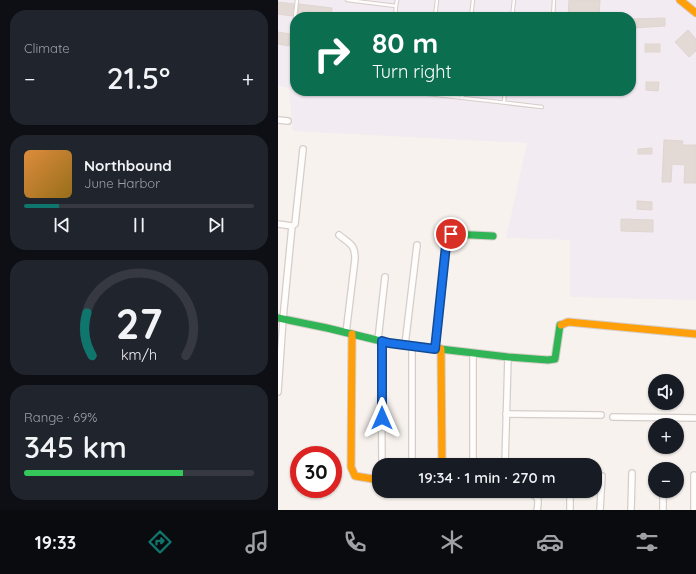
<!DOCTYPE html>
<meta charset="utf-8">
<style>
body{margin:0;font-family:Quicksand,sans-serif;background:#20242c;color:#f1f3f6;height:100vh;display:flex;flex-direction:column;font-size:15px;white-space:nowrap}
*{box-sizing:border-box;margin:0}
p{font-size:13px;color:#9ea1a6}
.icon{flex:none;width:22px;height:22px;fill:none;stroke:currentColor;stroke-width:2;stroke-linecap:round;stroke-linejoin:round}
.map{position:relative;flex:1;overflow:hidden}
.details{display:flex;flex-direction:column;gap:10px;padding:10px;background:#0d0f14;width:278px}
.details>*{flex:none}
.hud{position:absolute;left:12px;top:12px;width:346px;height:84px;border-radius:16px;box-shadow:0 1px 3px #0004;background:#0b6e4f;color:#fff;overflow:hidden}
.controls{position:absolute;left:370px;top:374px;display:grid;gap:8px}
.controls a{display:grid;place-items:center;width:36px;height:36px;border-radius:50%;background:#171b24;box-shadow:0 1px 3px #0004;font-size:20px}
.speed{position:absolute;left:12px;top:446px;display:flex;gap:8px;font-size:20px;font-weight:700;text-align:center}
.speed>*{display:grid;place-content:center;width:52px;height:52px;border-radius:50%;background:#171b24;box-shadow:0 1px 3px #0004;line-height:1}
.speed .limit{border:6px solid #d22;background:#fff;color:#111}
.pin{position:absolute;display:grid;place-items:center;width:34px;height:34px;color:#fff;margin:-17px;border:2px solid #fff;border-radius:50%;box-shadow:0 1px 4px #0007}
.me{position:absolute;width:44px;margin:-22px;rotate:0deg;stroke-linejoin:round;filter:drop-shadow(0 0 3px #0008)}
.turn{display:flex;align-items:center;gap:14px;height:84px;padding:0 16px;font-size:18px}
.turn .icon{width:52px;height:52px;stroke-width:2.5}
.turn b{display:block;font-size:28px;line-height:34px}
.big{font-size:30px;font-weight:600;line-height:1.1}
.details .card{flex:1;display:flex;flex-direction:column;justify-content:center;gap:6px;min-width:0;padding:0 14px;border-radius:16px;background:#20242c}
.details .dial{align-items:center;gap:0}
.dial svg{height:104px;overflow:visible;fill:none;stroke:#363941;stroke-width:7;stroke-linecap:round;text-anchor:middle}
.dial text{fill:#f1f3f6;stroke:none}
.song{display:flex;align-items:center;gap:12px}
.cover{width:48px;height:48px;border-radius:6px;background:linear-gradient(135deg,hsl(30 70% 55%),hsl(40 70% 35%))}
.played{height:4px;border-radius:2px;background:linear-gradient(90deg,#0f766e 15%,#363941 15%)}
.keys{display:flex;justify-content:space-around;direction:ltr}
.heat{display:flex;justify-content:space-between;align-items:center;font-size:22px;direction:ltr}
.charge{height:6px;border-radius:3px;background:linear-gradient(90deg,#34c759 69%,#363941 0)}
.trip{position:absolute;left:94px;top:458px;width:230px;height:40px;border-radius:16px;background:#171b24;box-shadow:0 1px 3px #0004;font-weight:600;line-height:40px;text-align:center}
.tabs{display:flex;height:64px;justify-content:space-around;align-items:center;background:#090b0e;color:#9ea1a6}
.tabs .icon{width:28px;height:28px}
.tabs .current{color:#0f766e}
.tabs b{font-size:18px;color:#f1f3f6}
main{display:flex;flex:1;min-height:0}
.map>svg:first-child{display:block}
.education{fill:#f2ebf2;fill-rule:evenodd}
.building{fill:#e3dad5;stroke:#dfd5d0}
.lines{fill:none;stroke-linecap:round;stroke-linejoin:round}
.lane-casing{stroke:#d6cdca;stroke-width:4.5}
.street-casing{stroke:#d6cdca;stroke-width:8}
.fast-casing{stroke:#d6cdc9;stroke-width:9}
.slow-casing{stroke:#d6cdc9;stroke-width:9}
.lane{stroke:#fefdfc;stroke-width:2.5}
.street{stroke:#fefdfc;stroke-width:5.5}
.fast{stroke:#30b455;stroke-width:7}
.slow{stroke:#ff9f0a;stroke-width:7}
.route-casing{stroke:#114b97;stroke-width:10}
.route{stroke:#1a73e8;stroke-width:7}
</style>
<main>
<section class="details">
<div class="card"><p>Climate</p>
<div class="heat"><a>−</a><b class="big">21.5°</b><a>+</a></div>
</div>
<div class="card">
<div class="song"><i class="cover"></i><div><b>Northbound</b><p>June Harbor</p></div></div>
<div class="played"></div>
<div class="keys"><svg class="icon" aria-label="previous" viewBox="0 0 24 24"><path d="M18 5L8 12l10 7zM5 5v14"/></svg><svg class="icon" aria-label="pause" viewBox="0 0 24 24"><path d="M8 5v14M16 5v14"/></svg><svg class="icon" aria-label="next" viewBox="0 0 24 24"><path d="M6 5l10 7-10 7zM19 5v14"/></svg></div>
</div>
<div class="card dial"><svg viewBox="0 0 100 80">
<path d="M14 69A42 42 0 1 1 86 69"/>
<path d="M14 69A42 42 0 0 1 10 36" stroke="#0f766e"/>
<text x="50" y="56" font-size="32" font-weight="700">27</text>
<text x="50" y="72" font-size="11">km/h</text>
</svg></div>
<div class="card"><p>Range · 69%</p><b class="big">345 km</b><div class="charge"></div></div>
</section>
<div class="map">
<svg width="418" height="510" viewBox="0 0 418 510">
<rect width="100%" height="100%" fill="#f7f2ed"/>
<path class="education" d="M0,0H418V300L292,297V240L228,238L249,143L15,131L11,88L0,86ZM17,17H353V91H17Z"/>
<g class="building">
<polygon points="291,0 322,0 321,17 290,17"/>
<polygon points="0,2 16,4 14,16 0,14"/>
<polygon points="21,4 54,8 53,17 20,17"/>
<polygon points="387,18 387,26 354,28 353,19"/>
<polygon points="410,30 418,39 418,51 411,57 397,42"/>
<polygon points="0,32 12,34 10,46 0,44"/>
<rect x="367" y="44" width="15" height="8"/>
<polygon points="368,82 381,82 380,91 368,90"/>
<polygon points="386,140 405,141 404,145 418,145 418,183 406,183 407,165 394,164 393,182 384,182"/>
<polygon points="374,148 374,154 360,154 360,149"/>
<polygon points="359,201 374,202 374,210 359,209"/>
<polygon points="343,219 375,220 375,232 343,231"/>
</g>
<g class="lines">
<defs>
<g id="lane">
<polyline points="69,0 118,6 119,0"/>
<polyline points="17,17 19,0"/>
<polyline points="117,17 118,6"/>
<polyline points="157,17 159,0"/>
<polyline points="193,17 195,0"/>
<polyline points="234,17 236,0"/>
<polyline points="275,17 276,0"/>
<polyline points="13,45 17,18"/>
<polyline points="124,91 264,107"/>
<polyline points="184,98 185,91"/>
<polyline points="226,102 227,91"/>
</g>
<g id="street">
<polyline points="0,120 10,121"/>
<polyline points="0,224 14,226 5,319 0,392"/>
<polyline points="14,226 17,224 25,149"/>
<path d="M61,235C72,244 77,244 77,259L68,333"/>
<polyline points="100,340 107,277"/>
<polyline points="103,341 104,465"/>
<polyline points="127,345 139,245"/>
<polyline points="134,346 134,465"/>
<polyline points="195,353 195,465"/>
<polyline points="228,414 323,415"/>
<polyline points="335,417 418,418"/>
<polyline points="227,465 230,357"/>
<path d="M239,491C246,492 258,492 260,500C260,503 260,507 259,510"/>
<polyline points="292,510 292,491"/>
<polyline points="322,510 324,476"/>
<polyline points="353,510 354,473"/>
<polyline points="385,510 385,491"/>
<polyline points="416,510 416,475"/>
</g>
<g id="fast">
<polyline points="0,318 49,328 111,343 230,357 270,360 277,359 282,325 283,325"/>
<polyline points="157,349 169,237 173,234 215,236"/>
</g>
<g id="slow">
<polyline points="402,0 418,13"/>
<polyline points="283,325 290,322 418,334"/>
<polyline points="74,334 73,467 77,476 101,480"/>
<polyline points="163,349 164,465"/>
</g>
</defs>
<use href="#lane" class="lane-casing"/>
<use href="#street" class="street-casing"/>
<use href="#fast" class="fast-casing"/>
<use href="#slow" class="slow-casing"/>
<use href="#lane" class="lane"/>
<use href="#street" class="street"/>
<use href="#fast" class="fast"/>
<use href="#slow" class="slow"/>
</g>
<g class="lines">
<defs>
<polyline id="route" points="104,418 104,341 111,343 157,349 169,236 173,234"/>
</defs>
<use href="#route" class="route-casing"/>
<use href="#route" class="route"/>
</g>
</svg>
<div class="controls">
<a><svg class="icon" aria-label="sound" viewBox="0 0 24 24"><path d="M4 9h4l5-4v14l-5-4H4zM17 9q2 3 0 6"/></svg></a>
<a>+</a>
<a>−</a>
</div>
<div class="speed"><div class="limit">30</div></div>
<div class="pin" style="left:173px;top:234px;background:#d93025"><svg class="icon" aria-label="arrive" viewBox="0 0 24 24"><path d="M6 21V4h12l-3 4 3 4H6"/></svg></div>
<svg class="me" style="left:104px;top:418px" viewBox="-20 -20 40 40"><path d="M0-17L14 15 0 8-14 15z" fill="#1a73e8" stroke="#fff" stroke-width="4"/></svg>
<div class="trip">19:34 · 1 min · 270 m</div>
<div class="hud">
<div class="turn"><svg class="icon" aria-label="right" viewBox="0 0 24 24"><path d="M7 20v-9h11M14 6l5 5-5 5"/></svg><div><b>80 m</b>Turn right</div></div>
</div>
</div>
</main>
<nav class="tabs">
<b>19:33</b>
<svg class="icon current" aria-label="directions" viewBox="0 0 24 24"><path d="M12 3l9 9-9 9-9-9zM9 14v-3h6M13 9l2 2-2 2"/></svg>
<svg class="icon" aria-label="music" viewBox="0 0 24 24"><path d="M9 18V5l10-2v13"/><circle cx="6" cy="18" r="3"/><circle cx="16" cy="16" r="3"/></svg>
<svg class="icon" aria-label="phone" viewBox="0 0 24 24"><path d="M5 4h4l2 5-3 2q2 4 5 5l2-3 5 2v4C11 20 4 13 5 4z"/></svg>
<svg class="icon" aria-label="climate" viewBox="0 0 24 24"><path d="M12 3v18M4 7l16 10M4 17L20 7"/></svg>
<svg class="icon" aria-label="car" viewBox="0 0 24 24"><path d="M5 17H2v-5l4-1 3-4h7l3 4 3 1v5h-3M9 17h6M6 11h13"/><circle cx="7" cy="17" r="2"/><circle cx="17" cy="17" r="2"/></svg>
<svg class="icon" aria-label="filters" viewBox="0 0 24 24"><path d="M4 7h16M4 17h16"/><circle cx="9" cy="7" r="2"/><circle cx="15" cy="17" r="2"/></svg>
</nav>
